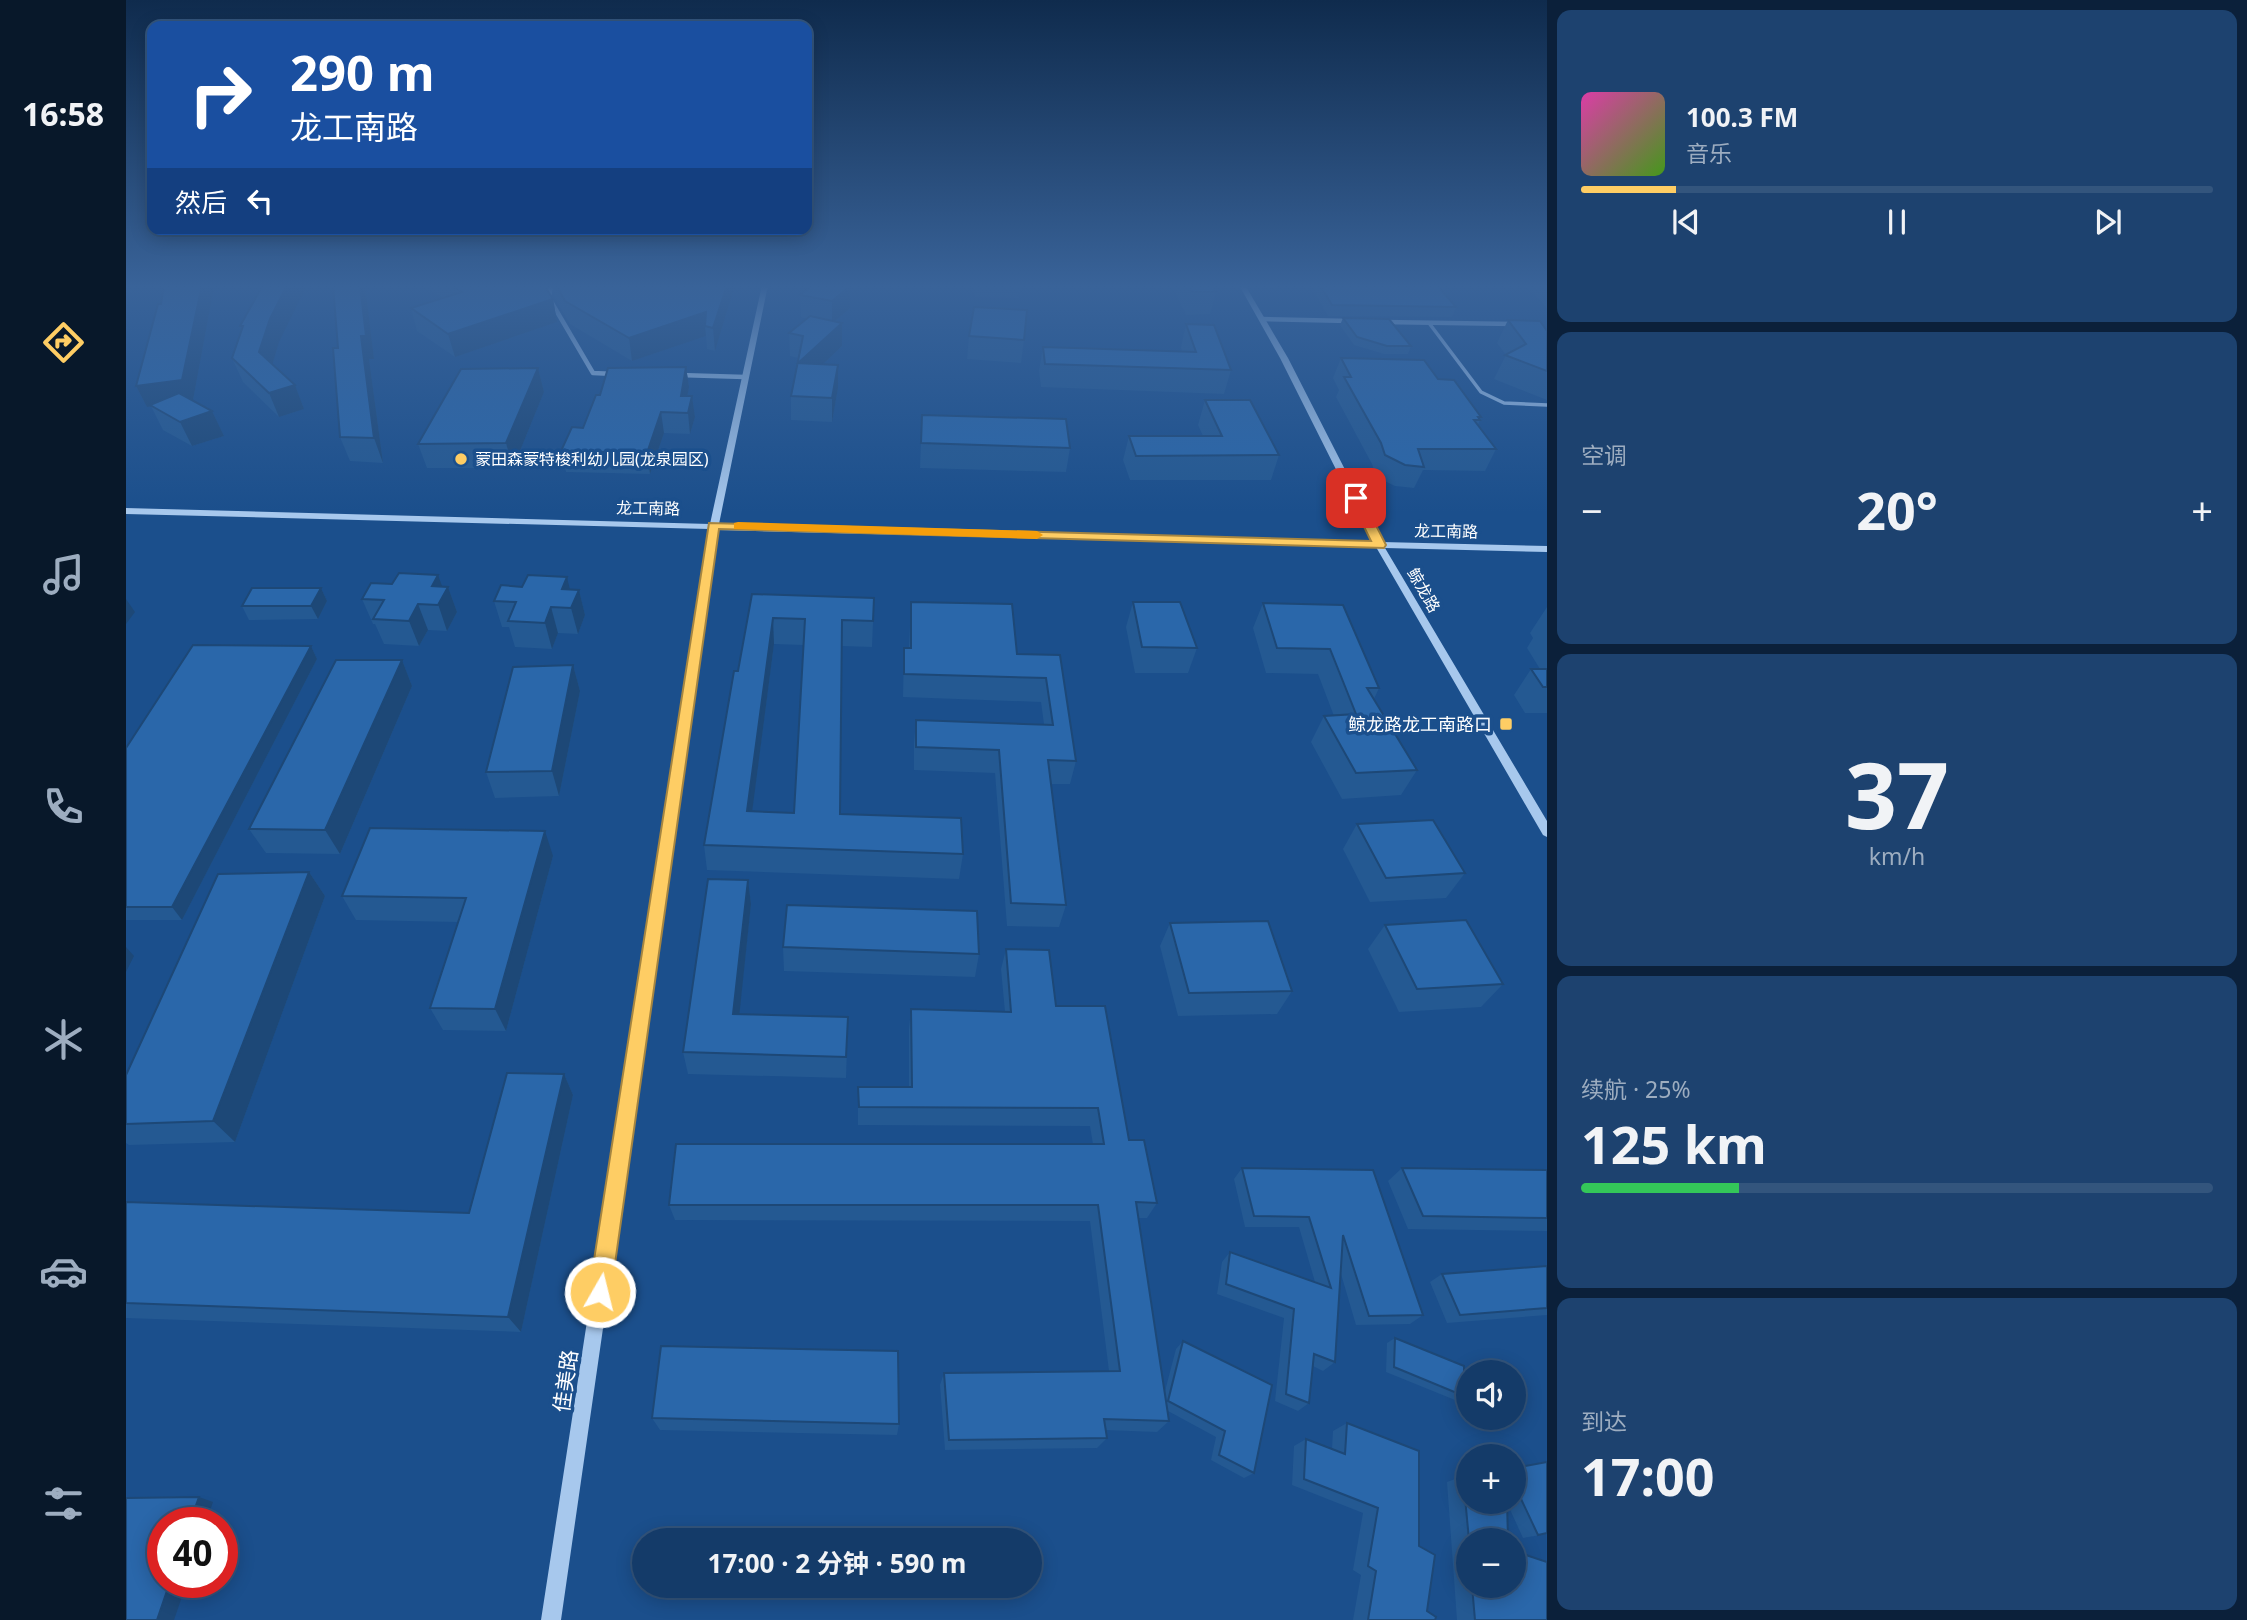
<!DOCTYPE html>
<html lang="zh">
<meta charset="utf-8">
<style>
body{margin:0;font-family:"Noto Sans","Noto Sans SC",sans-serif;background:#1d426f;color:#f1f3f6;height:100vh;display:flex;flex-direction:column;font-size:26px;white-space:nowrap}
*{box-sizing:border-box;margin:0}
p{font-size:23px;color:#9dadc0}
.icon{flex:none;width:38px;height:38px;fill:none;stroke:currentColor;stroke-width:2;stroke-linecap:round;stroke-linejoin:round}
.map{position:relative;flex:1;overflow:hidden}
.sheet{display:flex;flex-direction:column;gap:10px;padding:10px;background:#0b203a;width:700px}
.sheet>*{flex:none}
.guide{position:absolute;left:21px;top:21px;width:665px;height:214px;border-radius:14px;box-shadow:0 4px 18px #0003,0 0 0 2px #33557d;background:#1a4fa0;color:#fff;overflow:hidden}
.fabs{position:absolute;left:1330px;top:1360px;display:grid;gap:14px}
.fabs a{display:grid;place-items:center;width:70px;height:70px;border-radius:50%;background:#143b69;box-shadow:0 4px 18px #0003,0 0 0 2px #33557d;font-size:35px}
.speed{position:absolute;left:21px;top:1507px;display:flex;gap:14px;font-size:35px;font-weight:700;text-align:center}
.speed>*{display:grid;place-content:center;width:91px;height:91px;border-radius:50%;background:#143b69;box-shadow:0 4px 18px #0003,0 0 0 2px #33557d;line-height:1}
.speed .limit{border:10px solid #d22;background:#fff;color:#111}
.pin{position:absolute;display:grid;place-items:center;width:60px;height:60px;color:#fff;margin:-30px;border-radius:14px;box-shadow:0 4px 10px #0006}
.me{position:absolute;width:77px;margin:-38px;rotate:8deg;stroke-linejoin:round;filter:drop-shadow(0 0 5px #0008)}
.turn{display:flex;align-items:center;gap:24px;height:147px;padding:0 28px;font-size:32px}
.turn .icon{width:91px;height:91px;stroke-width:2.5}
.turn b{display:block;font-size:49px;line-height:60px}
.then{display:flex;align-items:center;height:66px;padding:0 28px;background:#0003;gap:14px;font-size:26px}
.big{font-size:52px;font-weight:700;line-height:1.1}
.sheet .card{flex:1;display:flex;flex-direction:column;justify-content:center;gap:10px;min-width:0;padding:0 24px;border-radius:14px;background:#1d426f}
.sheet .dial{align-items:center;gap:0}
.dial b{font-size:91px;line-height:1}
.song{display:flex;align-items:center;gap:21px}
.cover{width:84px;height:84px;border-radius:10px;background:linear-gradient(135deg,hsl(320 70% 55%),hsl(100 70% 35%))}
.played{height:7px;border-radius:4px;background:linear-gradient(90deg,#fecd64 15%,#33557d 15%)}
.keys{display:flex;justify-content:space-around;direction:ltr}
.heat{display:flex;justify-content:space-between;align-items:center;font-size:38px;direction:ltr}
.charge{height:10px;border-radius:5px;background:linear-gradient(90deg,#34c759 25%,#33557d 0)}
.trip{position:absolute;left:506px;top:1528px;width:410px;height:70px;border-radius:35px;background:#143b69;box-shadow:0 4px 18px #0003,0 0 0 2px #33557d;font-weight:700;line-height:70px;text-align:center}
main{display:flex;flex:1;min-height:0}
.dock{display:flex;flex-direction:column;width:126px;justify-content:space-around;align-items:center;background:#08182a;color:#9dadc0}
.dock .icon{width:49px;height:49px}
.dock .current{color:#fecd64}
.dock b{font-size:32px;color:#f1f3f6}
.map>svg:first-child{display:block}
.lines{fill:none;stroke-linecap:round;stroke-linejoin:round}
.service{stroke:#a7c8ed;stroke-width:3.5}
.minor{stroke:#a7c8ed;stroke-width:4.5}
.tertiary{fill:#a7c8ed;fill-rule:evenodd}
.wall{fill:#245992;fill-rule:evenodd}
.shaded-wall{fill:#1d4877}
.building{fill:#2a67aa;stroke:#1d4877;stroke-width:2;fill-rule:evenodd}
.route{fill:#fecd64;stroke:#a58541;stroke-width:2}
.slow{fill:#f59e0b}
.poi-dot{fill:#fecd64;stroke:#1b4f8c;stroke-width:2.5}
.labels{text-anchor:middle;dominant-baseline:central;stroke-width:7;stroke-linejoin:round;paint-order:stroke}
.far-poi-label{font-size:16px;fill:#fff;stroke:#1b4f8c;text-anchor:start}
.far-street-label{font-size:16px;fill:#fff;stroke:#1b4f8c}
.poi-label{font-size:18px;fill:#fff;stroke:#1b4f8c;text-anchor:end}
.near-street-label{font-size:21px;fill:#fff;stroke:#1b4f8c}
</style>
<main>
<nav class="dock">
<b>16:58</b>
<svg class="icon current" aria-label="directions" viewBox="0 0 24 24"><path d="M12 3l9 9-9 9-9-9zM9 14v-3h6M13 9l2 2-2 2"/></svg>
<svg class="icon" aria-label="music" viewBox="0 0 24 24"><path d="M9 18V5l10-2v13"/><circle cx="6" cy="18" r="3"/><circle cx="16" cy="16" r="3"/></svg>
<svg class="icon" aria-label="phone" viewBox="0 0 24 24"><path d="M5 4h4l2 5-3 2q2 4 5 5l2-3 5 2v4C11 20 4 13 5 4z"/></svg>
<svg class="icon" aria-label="climate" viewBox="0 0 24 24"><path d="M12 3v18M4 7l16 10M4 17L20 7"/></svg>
<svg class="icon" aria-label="car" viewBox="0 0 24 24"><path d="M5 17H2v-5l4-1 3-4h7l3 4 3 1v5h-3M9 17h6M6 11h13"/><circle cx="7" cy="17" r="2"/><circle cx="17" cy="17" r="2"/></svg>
<svg class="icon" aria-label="filters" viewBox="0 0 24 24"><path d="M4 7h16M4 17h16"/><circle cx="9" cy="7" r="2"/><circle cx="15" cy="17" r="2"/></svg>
</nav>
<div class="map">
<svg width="1421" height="1620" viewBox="0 0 1421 1620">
<rect width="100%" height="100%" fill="#1b4f8c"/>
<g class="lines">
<polyline class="service" points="1303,323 1355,392 1378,403 1421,405"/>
<g class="minor">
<polyline points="425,285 423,298 467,373 489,374"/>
<polyline points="1136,319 1224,321"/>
<polyline points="1257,322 1389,324"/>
<polyline points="553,375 619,377"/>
</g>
<polygon class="tertiary" points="636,285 642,285 593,524 1246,541 1154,358 1113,285 1119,285 1162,358 1256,542 1421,546 1421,552 1259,548 1421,821 1421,837 1417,835 1250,547 592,530 435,1620 415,1620 583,529 0,514 0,508 584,524"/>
</g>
<g class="wall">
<polygon points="38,285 88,285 85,303 67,400 86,411 98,436 66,446 37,430 25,406 21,407 10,386 35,304"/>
<polygon points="137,285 153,342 146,365 169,385 178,409 153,417 117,382 106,358 116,330 114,326"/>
<polygon points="207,285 239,285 248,359 243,359 257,463 224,461 214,437 212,348"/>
<polygon points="297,285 420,285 420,288 427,299 431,322 329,357 291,331 285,308 317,298"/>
<polygon points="426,285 609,285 589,351 581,349 580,336 506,361 444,324 428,297"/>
<polygon points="678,285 724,286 724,308 709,322 716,323 716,346 697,364 712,365 712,388 706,422 665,420 665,396 672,358 664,356 663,333 681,319 675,317 674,295 685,287"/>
<polygon points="847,285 895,285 893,298 849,297"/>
<polygon points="1046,285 1086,285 1090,292 1084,314 1060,315"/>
<polygon points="1187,285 1321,285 1319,289 1314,289 1330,307 1326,317 1202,316 1188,291 1189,289"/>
<polygon points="1400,285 1421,285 1421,308"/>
<polygon points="1217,318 1285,346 1282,354 1258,354 1228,345 1214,325"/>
<polygon points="1382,320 1421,331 1421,400 1368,379 1380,355 1371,343"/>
<polygon points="1060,324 1105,370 1098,394 915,387 913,371 917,347 1056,352 1055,347"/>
<polygon points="843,336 898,340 895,363 841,359"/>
<polygon points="1215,358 1312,379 1355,417 1352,425 1370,449 1359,471 1297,470 1288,488 1269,486 1250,477 1246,464 1210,397 1213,390 1207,378"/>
<polygon points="560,367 563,387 561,396 566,396 569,417 564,434 538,433 524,474 440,472 435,451 457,428 474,395"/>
<polygon points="412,368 418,392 387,468 301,468 292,444"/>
<polygon points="1079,400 1153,455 1145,480 1004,480 997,460 1003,436 1077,436 1072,425"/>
<polygon points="796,415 944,448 940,472 794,468"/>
<polygon points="316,587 322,587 331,612 321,631 302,630 293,646 258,644 249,624 247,624 236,599"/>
<polygon points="195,588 201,601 192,619 123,620 116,606"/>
<polygon points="444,589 453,590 459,615 452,634 432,633 426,649 389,647 383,627 376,627 368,601"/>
<path d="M626,594L748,598L746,647L716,646L714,814L837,854L833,879L581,870L578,845L612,671ZM648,644L677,645L668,813L626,811Z"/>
<polygon points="785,602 891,654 934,655 950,761 944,784 925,784 940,905 933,927 881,926 869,773 788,770 788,743 790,720 918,724 915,702 777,697 778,648 783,648"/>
<polygon points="1007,602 1071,648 1062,673 1009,673 1000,627"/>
<polygon points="1137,603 1217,605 1253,688 1248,699 1291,770 1275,795 1216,799 1185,742 1198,716 1208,716 1192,674 1140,673 1127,628"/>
<polygon points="1421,607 1421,713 1399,713 1388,695 1405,669 1414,669 1401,648 1407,638 1404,633"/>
<polygon points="185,646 191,659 56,920 0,920 0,748"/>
<polygon points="276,660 286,686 214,854 140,853 123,829"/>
<polygon points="447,665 454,691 433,796 369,798 360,772"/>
<polygon points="1231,824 1339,873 1320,898 1244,902 1217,849"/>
<polygon points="427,856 380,1031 317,1030 304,1008 332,922 230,920 216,896"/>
<polygon points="183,872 199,896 109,1142 3,1145 0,1143 0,1075"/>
<polygon points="622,880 625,904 613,1014 722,1017 720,1078 562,1074 557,1052"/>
<polygon points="1044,923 1166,991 1151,1014 1052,1016 1034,946"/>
<polygon points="1259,925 1377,984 1355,1007 1273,1012 1242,949"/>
<polygon points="657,947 853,954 849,977 658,971"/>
<polygon points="880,949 930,1006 1003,1140 1031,1203 1021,1218 1013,1218 1039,1391 1050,1349 1057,1341 1128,1473 1118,1478 1085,1460 1090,1437 1042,1411 1043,1421 1031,1432 979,1430 981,1438 971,1448 819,1450 814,1385 818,1373 983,1371 964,1221 549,1220 543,1205 967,1144 964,1126 732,1125 732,1087 783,1087 783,1029 785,1009 879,1012 875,969"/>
<polygon points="438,1074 447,1095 395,1332 0,1318 0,1202 343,1213"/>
<polygon points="1116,1168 1247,1170 1297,1315 1284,1324 1230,1325 1215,1274 1209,1362 1197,1371 1187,1366 1183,1403 1172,1411 1149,1401 1158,1318 1091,1294 1096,1262 1104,1252 1189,1282 1173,1227 1119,1227 1108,1179"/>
<polygon points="1276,1168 1421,1170 1421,1231 1282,1229 1262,1181"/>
<polygon points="1421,1266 1421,1315 1321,1323 1304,1282 1316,1274"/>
<polygon points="1269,1338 1338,1396 1329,1400 1260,1372 1261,1343"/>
<polygon points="526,1418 773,1424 771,1435 534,1430"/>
<polygon points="1221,1423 1293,1546 1301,1611 1309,1620 1227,1620 1235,1575 1227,1570 1237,1513 1166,1485 1168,1446 1180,1439 1206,1449 1207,1431"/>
<polygon points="1421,1462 1421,1534 1397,1538 1381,1503 1342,1540 1342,1586 1388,1586 1421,1620 1331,1620 1321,1482 1337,1476 1342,1502 1388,1502 1388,1468"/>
</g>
<g class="shaded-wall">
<polygon points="76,285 88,285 85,303 67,400 21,407 10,386"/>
<polygon points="161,285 181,285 153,342 143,376 133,352 144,319"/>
<polygon points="234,285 239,285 248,359 243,359 257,463 248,438 235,336"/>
<polygon points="601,285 609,285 589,351 587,328"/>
<polygon points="724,286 724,308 706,324 706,301"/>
<polygon points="427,299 431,322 329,357 322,334"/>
<polygon points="580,312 579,326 580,336 506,361 503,338"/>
<polygon points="716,323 716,346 673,387 672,363"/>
<polygon points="712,365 712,388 706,422 706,398"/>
<polygon points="560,367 563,387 558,413 555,396"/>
<polygon points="412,368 418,392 387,468 380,443"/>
<polygon points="169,385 178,409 153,417 143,393"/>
<polygon points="566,396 569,417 564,434 562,413"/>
<polygon points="86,411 98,436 66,446 54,422"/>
<polygon points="535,412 538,433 524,474 521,453"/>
<polygon points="312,575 319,594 322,587 331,612 321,631 306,586"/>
<polygon points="441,577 447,603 436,589"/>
<polygon points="195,588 201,601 192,619 185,606"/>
<polygon points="453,590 459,615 452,634 445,608"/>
<polygon points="0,599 9,612 0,624"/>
<polygon points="292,604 302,630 293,646 283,621"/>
<polygon points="425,607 432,633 426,649 419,623"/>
<polygon points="647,618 648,644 623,836 621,811"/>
<polygon points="185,646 191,659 56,920 46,907"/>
<polygon points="276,660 286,686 214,854 199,830"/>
<polygon points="447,665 454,691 433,796 426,771"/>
<polygon points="419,831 427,856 380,1031 369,1009"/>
<polygon points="183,872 199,896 109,1142 87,1121"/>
<polygon points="622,880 625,904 611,1037 607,1014"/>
<polygon points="0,947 8,956 0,972"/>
<polygon points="438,1074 447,1095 395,1332 382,1317"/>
<polygon points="73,1497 87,1502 80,1522 64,1522"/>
<polygon points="44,1582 61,1582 48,1620 31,1620"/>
</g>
<g class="building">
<polygon points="38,285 76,285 56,380 10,386 32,304 35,304"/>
<polygon points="137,285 161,285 144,319 133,352 169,385 143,393 106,358 117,326 114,326"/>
<polygon points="207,285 234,285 240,336 235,336 248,438 214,437 207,348 212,348"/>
<polygon points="325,285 418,285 427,299 322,334 285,308 336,292"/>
<polygon points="430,285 601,285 587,328 579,326 580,312 503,338 439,301"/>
<polygon points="686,285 721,285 724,286 706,301 674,295"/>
<polygon points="1062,285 1086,285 1090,292 1066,292"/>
<polygon points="1194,285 1311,285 1330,307 1206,305"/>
<polygon points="848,307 901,310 898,340 843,336"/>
<polygon points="684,316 716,323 672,363 712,365 706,398 665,396 677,336 663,333"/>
<polygon points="1217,318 1263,319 1285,346 1261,346 1231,337"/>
<polygon points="1382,320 1414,321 1421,331 1421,371 1379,355 1400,344"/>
<polygon points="1060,324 1088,325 1105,370 919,364 917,347 1070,352"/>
<polygon points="1215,358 1298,360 1312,379 1328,380 1355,417 1352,417 1354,420 1348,420 1370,449 1292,449 1298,467 1279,465 1259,455 1255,443 1218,377 1225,377"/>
<polygon points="560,367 555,396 566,396 562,413 535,412 521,453 435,451 446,427 457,428 470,395 474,395 482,368"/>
<polygon points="412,368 380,443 292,444 335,369"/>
<polygon points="53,393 86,411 54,422 24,405"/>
<polygon points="1079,400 1124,400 1153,455 1010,456 1003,436 1096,436"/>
<polygon points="796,415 940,419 944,448 795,443"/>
<polygon points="273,573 312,575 306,586 322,587 312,605 292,604 283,621 247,619 258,600 236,599 245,583 266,584"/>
<polygon points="402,575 441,577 436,589 453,590 445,608 425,607 419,623 382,621 390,602 368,601 375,585 396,587"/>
<polygon points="126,588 195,588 185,606 116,606"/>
<path d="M626,594L748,598L747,621L716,620L714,814L835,818L837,854L578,845L608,671H612ZM647,618L679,619L668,813L621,811Z"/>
<polygon points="785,602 886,604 891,654 934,655 950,761 922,760 940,905 885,903 873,750 790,747 790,720 927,725 920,678 778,674 778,648 785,648"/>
<polygon points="1007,602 1054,602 1071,648 1016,647"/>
<polygon points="1137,603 1217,605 1253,688 1241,688 1291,770 1230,773 1198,716 1230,714 1204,649 1151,648"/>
<polygon points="67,645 185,646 46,907 0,907 0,748"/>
<polygon points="210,660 276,660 199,830 123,829"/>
<polygon points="447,665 426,771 360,772 387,667"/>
<polygon points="1405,669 1421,669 1421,687 1417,687"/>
<polygon points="1307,820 1339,873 1260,878 1231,824"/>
<polygon points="244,828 419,831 369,1009 304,1008 340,898 216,896"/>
<polygon points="183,872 87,1121 0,1124 0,1075 92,874"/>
<polygon points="582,879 622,880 607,1014 722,1017 720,1057 557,1052"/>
<polygon points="661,905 851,911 853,954 657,947"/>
<polygon points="1340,920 1377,984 1291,989 1259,925"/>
<polygon points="1142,921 1166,991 1063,993 1044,923"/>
<polygon points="880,949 923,950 930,1006 979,1006 1003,1140 1018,1140 1031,1203 1010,1202 1043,1421 978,1419 981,1438 823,1440 818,1373 994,1371 972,1205 543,1205 550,1144 978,1144 972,1108 733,1107 732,1087 786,1087 785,1009 885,1012"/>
<polygon points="381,1073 438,1074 382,1317 0,1303 0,1202 343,1213"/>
<polygon points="1116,1168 1247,1170 1297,1315 1243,1316 1217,1235 1209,1362 1188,1354 1183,1403 1160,1394 1168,1309 1100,1284 1104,1252 1205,1288 1183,1217 1128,1216"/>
<polygon points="1276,1168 1421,1170 1421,1218 1297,1216"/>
<polygon points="1421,1266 1421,1308 1334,1315 1316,1274"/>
<polygon points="1269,1338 1338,1366 1338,1396 1268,1367"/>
<polygon points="1057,1341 1146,1385 1128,1473 1093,1455 1099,1431 1042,1401"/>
<polygon points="535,1346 772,1351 773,1424 526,1418"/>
<polygon points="1221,1423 1293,1451 1293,1546 1309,1555 1301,1611 1310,1617 1309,1620 1242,1620 1250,1571 1242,1566 1252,1508 1178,1479 1180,1439 1219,1454"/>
<polygon points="1421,1462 1421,1533 1412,1535 1388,1484 1388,1468"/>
<polygon points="1337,1476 1342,1478 1342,1502 1381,1502 1382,1539 1343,1540"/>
<polygon points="73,1497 64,1522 37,1522 37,1582 44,1582 31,1620 0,1620 0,1498"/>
<polygon points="1388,1551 1421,1562 1421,1620 1349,1620 1346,1586 1388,1586"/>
</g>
<linearGradient id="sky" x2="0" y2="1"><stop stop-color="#0f2b4d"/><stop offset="0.56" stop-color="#396399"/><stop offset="1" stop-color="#396399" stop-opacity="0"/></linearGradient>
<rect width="1421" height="512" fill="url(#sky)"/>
<polygon class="route" points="1226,496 1236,498 1260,545 1258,548 593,529 485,1292 482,1299 474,1303 466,1299 463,1292 583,523 1245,541 1224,498"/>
<polygon class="slow" points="612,522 911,531 917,535 911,539 608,529 608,523"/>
<g class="poi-dot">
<circle cx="335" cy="459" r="7"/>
<rect x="1373" y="717" width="14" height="14" rx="3.5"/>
</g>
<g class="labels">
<g class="far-poi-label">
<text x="349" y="459">蒙田森蒙特梭利幼儿园(龙泉园区)</text>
</g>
<g class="far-street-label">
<text transform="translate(522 508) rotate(1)">龙工南路</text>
<text transform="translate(1320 531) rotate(1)">龙工南路</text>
<text transform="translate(1298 590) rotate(60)">鲸龙路</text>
</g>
<g class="poi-label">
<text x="1366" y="724">鲸龙路龙工南路口</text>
</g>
<g class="near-street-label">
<text transform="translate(439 1381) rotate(-82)">佳美路</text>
</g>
</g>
</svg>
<div class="fabs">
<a><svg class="icon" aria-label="sound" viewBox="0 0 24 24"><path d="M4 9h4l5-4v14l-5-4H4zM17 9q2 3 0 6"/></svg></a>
<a>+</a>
<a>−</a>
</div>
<div class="speed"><div class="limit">40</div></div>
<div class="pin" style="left:1230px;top:498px;background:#d93025"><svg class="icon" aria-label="arrive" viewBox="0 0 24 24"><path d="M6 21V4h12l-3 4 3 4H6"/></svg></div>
<svg class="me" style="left:474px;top:1292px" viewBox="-20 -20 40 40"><circle r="17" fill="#fecd64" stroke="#fff" stroke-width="3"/><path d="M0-11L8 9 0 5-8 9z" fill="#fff"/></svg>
<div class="trip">17:00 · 2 分钟 · 590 m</div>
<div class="guide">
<div class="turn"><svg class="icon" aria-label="right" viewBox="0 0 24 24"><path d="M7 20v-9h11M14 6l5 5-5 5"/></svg><div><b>290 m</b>龙工南路</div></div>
<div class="then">然后<svg class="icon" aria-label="left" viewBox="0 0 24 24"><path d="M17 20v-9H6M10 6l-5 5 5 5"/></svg></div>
</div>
</div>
<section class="sheet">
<div class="card">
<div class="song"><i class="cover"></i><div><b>100.3 FM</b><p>音乐</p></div></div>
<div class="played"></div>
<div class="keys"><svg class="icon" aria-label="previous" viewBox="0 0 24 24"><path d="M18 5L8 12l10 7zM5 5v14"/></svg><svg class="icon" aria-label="pause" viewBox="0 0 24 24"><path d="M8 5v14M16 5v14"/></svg><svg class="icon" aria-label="next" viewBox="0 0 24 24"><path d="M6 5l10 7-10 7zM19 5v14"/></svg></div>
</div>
<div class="card"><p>空调</p>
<div class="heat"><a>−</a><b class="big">20°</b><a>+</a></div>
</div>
<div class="card dial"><b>37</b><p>km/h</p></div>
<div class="card"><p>续航 · 25%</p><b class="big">125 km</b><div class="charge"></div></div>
<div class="card"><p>到达</p><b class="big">17:00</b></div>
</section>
</main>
